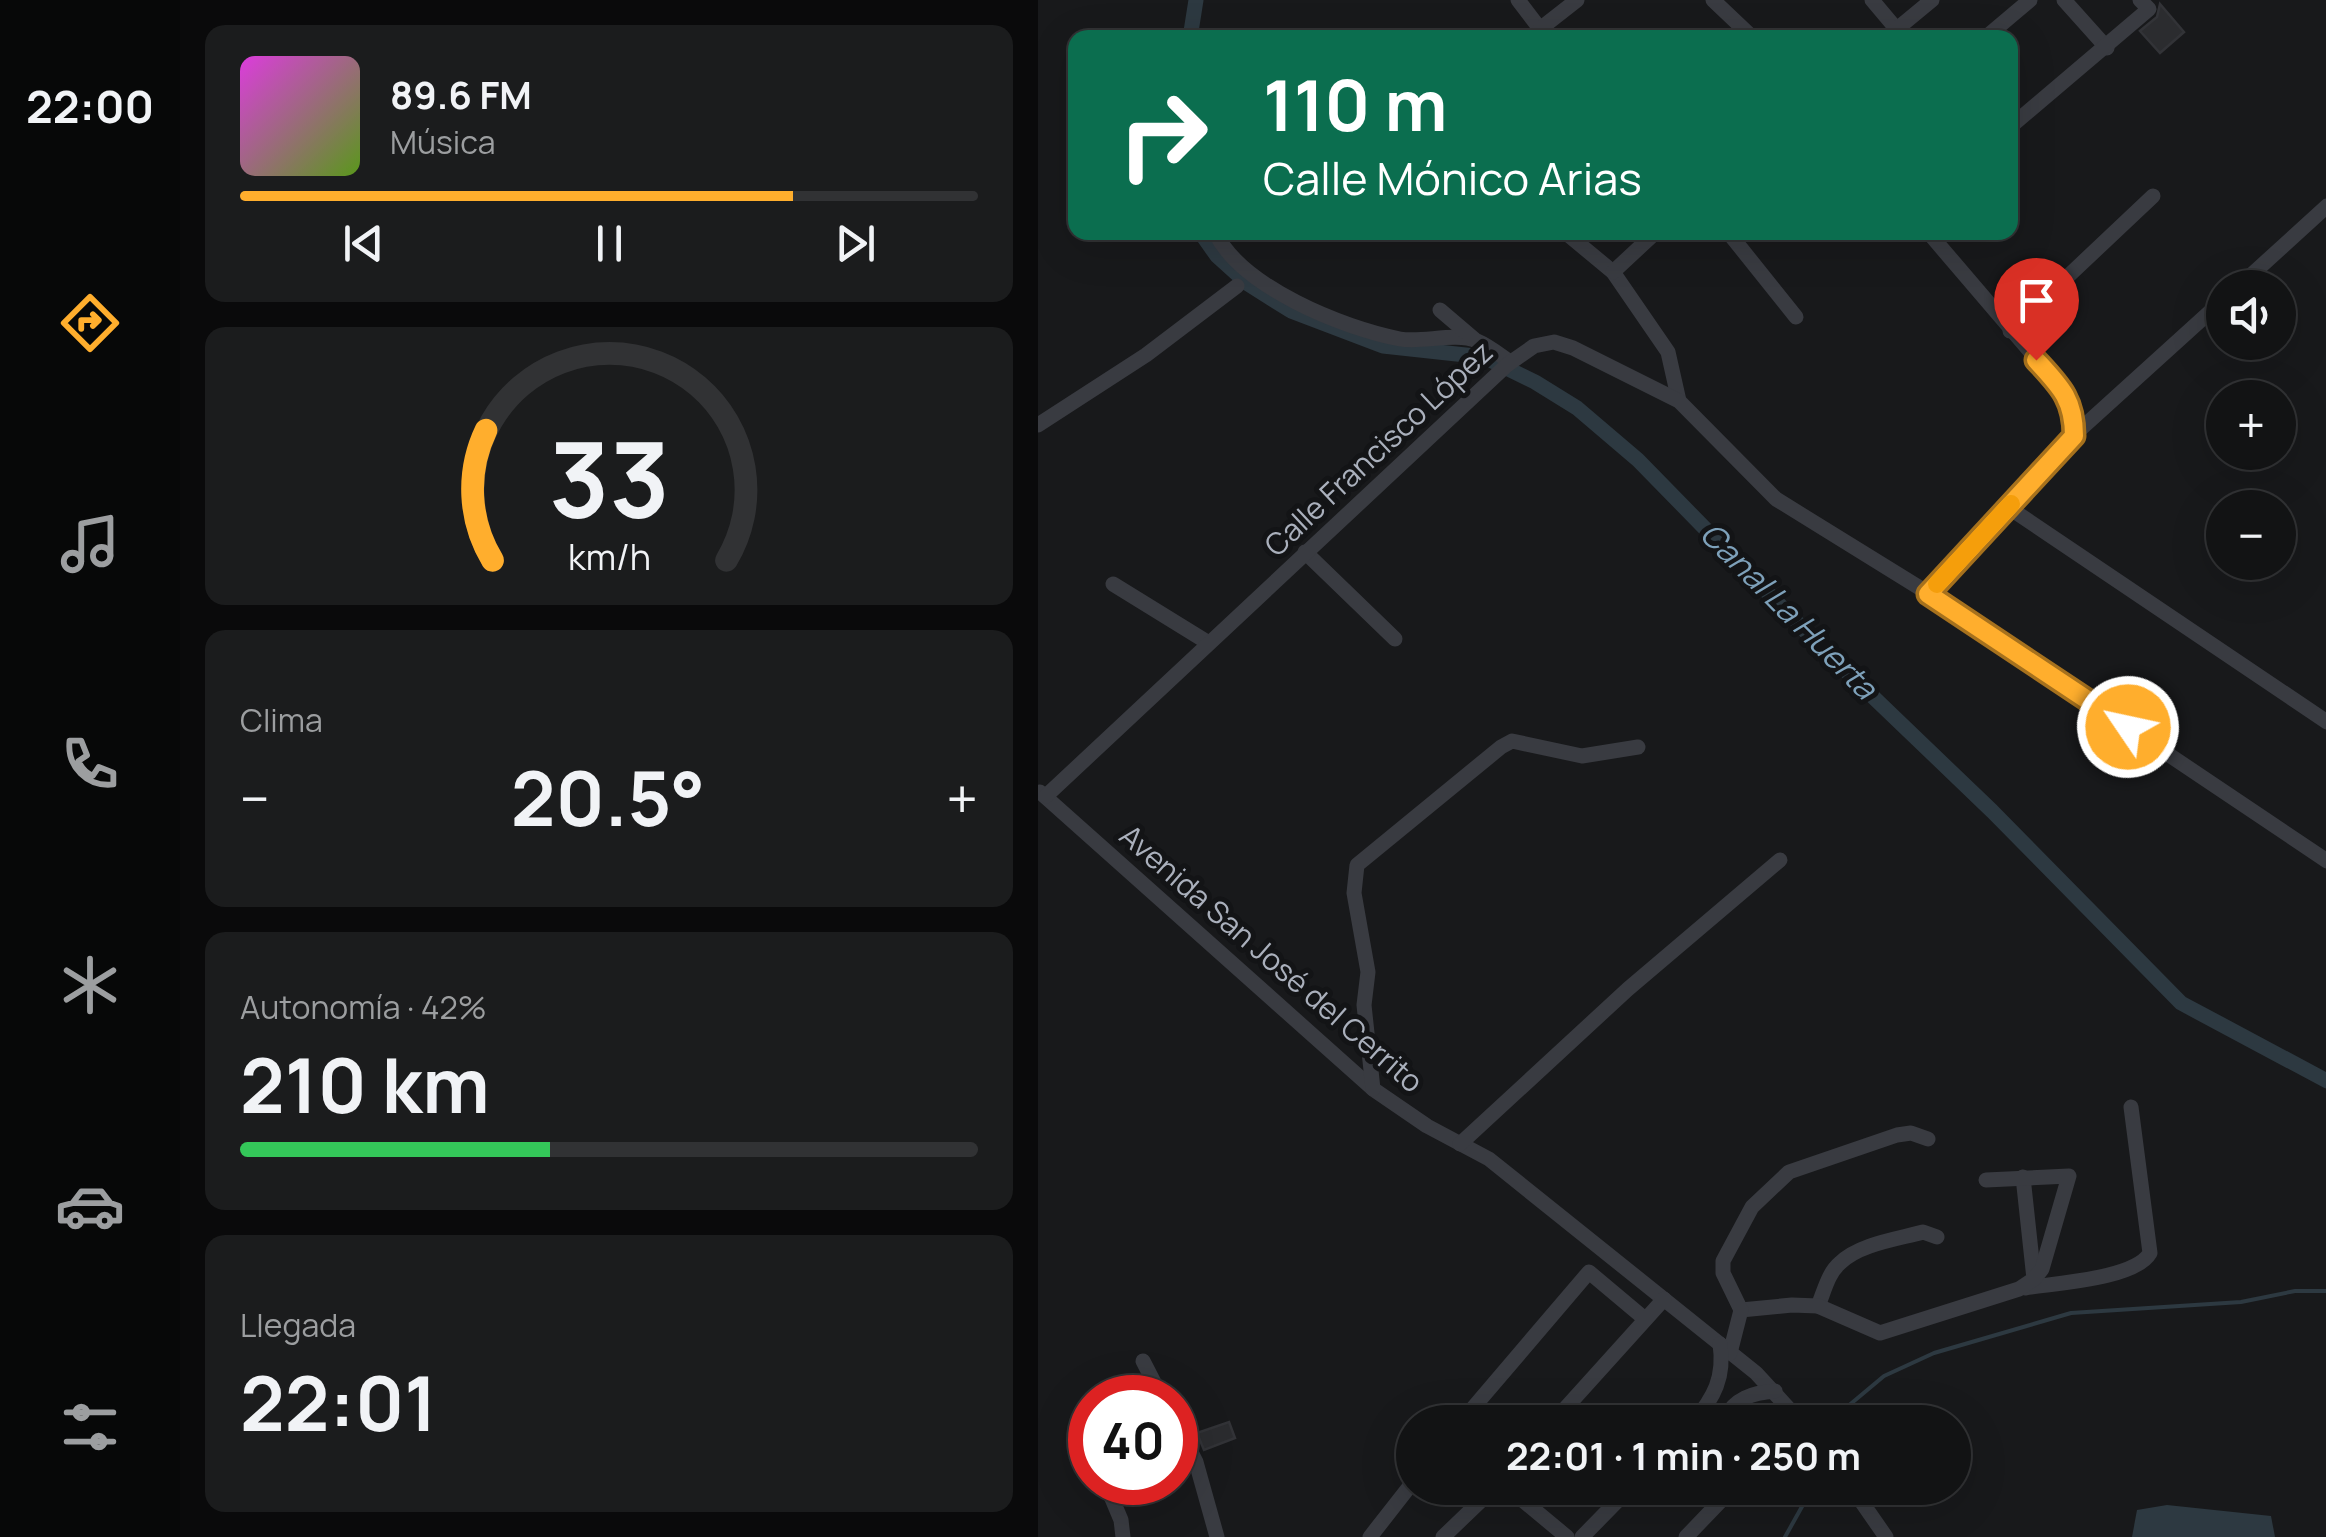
<!DOCTYPE html>
<html lang="es">
<meta charset="utf-8">
<style>
body{margin:0;font-family:Manrope,sans-serif;background:#1b1c1d;color:#f1f3f6;height:100vh;display:flex;flex-direction:column;font-size:38px;white-space:nowrap}
*{box-sizing:border-box;margin:0}
p{font-size:32px;color:#9c9ea0}
.icon{flex:none;width:55px;height:55px;fill:none;stroke:currentColor;stroke-width:2;stroke-linecap:round;stroke-linejoin:round}
.map{position:relative;flex:1;overflow:hidden}
.sheet{display:flex;flex-direction:column;gap:25px;padding:25px;background:#0a0a0b;width:858px}
.sheet>*{flex:none}
.guide{position:absolute;left:30px;top:30px;width:950px;height:210px;border-radius:20px;box-shadow:0 10px 40px #0002,0 0 0 2px #313234;background:#0b6e4f;color:#fff;overflow:hidden}
.tools{position:absolute;left:1168px;top:270px;display:grid;gap:20px}
.tools a{display:grid;place-items:center;width:90px;height:90px;border-radius:50%;background:#121314;box-shadow:0 10px 40px #0002,0 0 0 2px #313234;font-size:50px}
.speed{position:absolute;left:30px;top:1375px;display:flex;gap:20px;font-size:50px;font-weight:700;text-align:center}
.speed>*{display:grid;place-content:center;width:130px;height:130px;border-radius:50%;background:#121314;box-shadow:0 10px 40px #0002,0 0 0 2px #313234;line-height:1}
.speed .limit{border:15px solid #d22;background:#fff;color:#111}
.pin{position:absolute;display:grid;place-items:center;width:85px;height:85px;color:#fff;margin:-102px -42px;border-radius:50% 50% 50% 0;rotate:-45deg;box-shadow:0 0 10px #0007}
.pin .icon{rotate:45deg}
.me{position:absolute;width:110px;margin:-55px;rotate:304deg;stroke-linejoin:round;filter:drop-shadow(0 0 8px #0008)}
.turn{display:flex;align-items:center;gap:35px;height:210px;padding:0 30px;font-size:45px}
.turn .icon{width:130px;height:130px;stroke-width:2.5}
.turn b{display:block;font-size:70px;line-height:85px}
.big{font-size:75px;font-weight:700;line-height:1.1}
.sheet .card{flex:1;display:flex;flex-direction:column;justify-content:center;gap:15px;min-width:0;padding:0 35px;border-radius:20px;background:#1b1c1d}
.sheet .dial{align-items:center;gap:0}
.dial svg{height:260px;overflow:visible;fill:none;stroke:#313234;stroke-width:7;stroke-linecap:round;text-anchor:middle}
.dial text{fill:#f1f3f6;stroke:none}
.song{display:flex;align-items:center;gap:30px}
.cover{width:120px;height:120px;border-radius:15px;background:linear-gradient(135deg,hsl(300 70% 55%),hsl(90 70% 35%))}
.played{height:10px;border-radius:5px;background:linear-gradient(90deg,#ffae2d 75%,#313234 75%)}
.keys{display:flex;justify-content:space-around;direction:ltr}
.heat{display:flex;justify-content:space-between;align-items:center;font-size:55px;direction:ltr}
.charge{height:15px;border-radius:8px;background:linear-gradient(90deg,#34c759 42%,#313234 0)}
.trip{position:absolute;left:358px;top:1405px;width:575px;height:100px;border-radius:50px;background:#121314;box-shadow:0 10px 40px #0002,0 0 0 2px #313234;font-weight:700;line-height:100px;text-align:center}
main{display:flex;flex:1;min-height:0}
.tabs{display:flex;flex-direction:column;width:180px;justify-content:space-around;align-items:center;background:#070808;color:#9c9ea0}
.tabs .icon{width:70px;height:70px}
.tabs .selected{color:#ffae2d}
.tabs b{font-size:45px;color:#f1f3f6}
.map>svg:first-child{display:block}
.water{fill:#2d3941}
.lines{fill:none;stroke-linecap:round;stroke-linejoin:round}
.stream{stroke:#2d3941;stroke-width:4}
.canal{stroke:#2d3941;stroke-width:15}
.building{fill:#2b2c2f;stroke:#323337;stroke-width:2.5}
.minor{stroke:#393b41;stroke-width:15}
.route-casing{stroke:#a6711d;stroke-width:25}
.route{stroke:#ffae2d;stroke-width:18}
.slow{stroke:#f59e0b;stroke-width:18}
.labels{text-anchor:middle;dominant-baseline:central;stroke-width:10;stroke-linejoin:round;paint-order:stroke}
.street-label{font-size:30px;fill:#aab0bc;stroke:#131416}
.water-label{font-size:32px;font-style:italic;fill:#7ea1ba;stroke:#131416}
</style>
<main>
<nav class="tabs">
<b>22:00</b>
<svg class="icon selected" aria-label="directions" viewBox="0 0 24 24"><path d="M12 3l9 9-9 9-9-9zM9 14v-3h6M13 9l2 2-2 2"/></svg>
<svg class="icon" aria-label="music" viewBox="0 0 24 24"><path d="M9 18V5l10-2v13"/><circle cx="6" cy="18" r="3"/><circle cx="16" cy="16" r="3"/></svg>
<svg class="icon" aria-label="phone" viewBox="0 0 24 24"><path d="M5 4h4l2 5-3 2q2 4 5 5l2-3 5 2v4C11 20 4 13 5 4z"/></svg>
<svg class="icon" aria-label="climate" viewBox="0 0 24 24"><path d="M12 3v18M4 7l16 10M4 17L20 7"/></svg>
<svg class="icon" aria-label="car" viewBox="0 0 24 24"><path d="M5 17H2v-5l4-1 3-4h7l3 4 3 1v5h-3M9 17h6M6 11h13"/><circle cx="7" cy="17" r="2"/><circle cx="17" cy="17" r="2"/></svg>
<svg class="icon" aria-label="filters" viewBox="0 0 24 24"><path d="M4 7h16M4 17h16"/><circle cx="9" cy="7" r="2"/><circle cx="15" cy="17" r="2"/></svg>
</nav>
<section class="sheet">
<div class="card">
<div class="song"><i class="cover"></i><div><b>89.6 FM</b><p>Música</p></div></div>
<div class="played"></div>
<div class="keys"><svg class="icon" aria-label="previous" viewBox="0 0 24 24"><path d="M18 5L8 12l10 7zM5 5v14"/></svg><svg class="icon" aria-label="pause" viewBox="0 0 24 24"><path d="M8 5v14M16 5v14"/></svg><svg class="icon" aria-label="next" viewBox="0 0 24 24"><path d="M6 5l10 7-10 7zM19 5v14"/></svg></div>
</div>
<div class="card dial"><svg viewBox="0 0 100 80">
<path d="M14 69A42 42 0 1 1 86 69"/>
<path d="M14 69A42 42 0 0 1 12 29" stroke="#ffae2d"/>
<text x="50" y="56" font-size="32" font-weight="700">33</text>
<text x="50" y="72" font-size="11">km/h</text>
</svg></div>
<div class="card"><p>Clima</p>
<div class="heat"><a>−</a><b class="big">20.5°</b><a>+</a></div>
</div>
<div class="card"><p>Autonomía · 42%</p><b class="big">210 km</b><div class="charge"></div></div>
<div class="card"><p>Llegada</p><b class="big">22:01</b></div>
</section>
<div class="map">
<svg width="1289" height="1537" viewBox="0 0 1289 1537">
<rect width="100%" height="100%" fill="#18191b"/>
<polygon class="water" points="1129,1505 1233,1516 1237,1537 1094,1537 1099,1510"/>
<g class="lines">
<g class="stream">
<polyline points="791,1422 846,1376 896,1353 1033,1313 1203,1302 1257,1291 1289,1291"/>
<polyline points="747,1537 766,1503 767,1488"/>
</g>
<g class="canal">
<polyline points="152,38 158,0"/>
<polyline points="162,232 179,256 210,284 253,311 345,346 446,357 497,382 539,408 600,460 780,644 954,811 1143,1003 1289,1081"/>
</g>
</g>
<g class="building">
<polygon points="1122,4 1146,32 1122,53 1102,31 1119,17"/>
<polygon points="191,1422 197,1438 166,1450 159,1433"/>
</g>
<g class="lines">
<g class="minor">
<polyline points="480,0 509,38"/>
<polyline points="675,0 715,38"/>
<polyline points="834,0 866,38"/>
<polyline points="1026,0 1069,48"/>
<polyline points="502,29 539,0"/>
<polyline points="848,38 894,0"/>
<polyline points="947,38 992,0"/>
<polyline points="972,127 1111,9 1102,0"/>
<polyline points="155,232 159,232"/>
<path d="M177,232C203,287 305,328 362,339C385,343 417,332 439,341C451,346 462,355 472,362"/>
<polyline points="690,232 758,317"/>
<polyline points="890,232 1025,390 1036,412 1036,435"/>
<polyline points="528,233 575,272 630,352 641,401"/>
<polyline points="575,272 618,232"/>
<polyline points="1199,288 1289,206"/>
<polyline points="402,310 436,339"/>
<polyline points="972,331 1115,196"/>
<polyline points="0,425 108,355 199,286"/>
<polyline points="970,507 1289,722"/>
<polyline points="267,552 357,639"/>
<polyline points="75,584 169,642"/>
<polyline points="890,593 1036,435 1185,300"/>
<polyline points="2,792 335,1089 389,1126 451,1159 718,1373 763,1422"/>
<polyline points="8,796 469,365 496,346 516,342 535,348 641,401 738,499 890,593 1289,861"/>
<polyline points="335,1089 326,1005 330,972 316,893 319,865 463,747 474,741 544,756 600,747"/>
<polyline points="422,1144 590,989 742,860"/>
<polyline points="985,1177 996,1279"/>
<path d="M987,1288C1017,1283 1097,1279 1112,1253L1093,1107"/>
<path d="M780,1306C786,1292 790,1273 802,1263C821,1244 860,1239 885,1232L899,1237"/>
<polyline points="703,1310 754,1305 780,1306 842,1333 981,1289 996,1279 1004,1269 1031,1176 948,1180"/>
<polyline points="692,1353 703,1310 685,1273 685,1261 714,1207 751,1172 859,1135 873,1133 890,1139"/>
<polyline points="105,1361 124,1398"/>
<path d="M686,1419C697,1398 714,1393 737,1391"/>
<polyline points="423,1422 551,1272 607,1319"/>
<polyline points="515,1422 626,1299"/>
<path d="M655,1422C676,1398 687,1377 682,1344"/>
<polyline points="138,1423 158,1462 179,1537"/>
<polyline points="67,1482 83,1520 85,1537"/>
<polyline points="470,1488 529,1537"/>
<polyline points="814,1488 848,1537"/>
<polyline points="332,1537 375,1482"/>
<polyline points="405,1537 456,1488"/>
<polyline points="544,1537 592,1488"/>
<polyline points="648,1537 695,1488"/>
</g>
</g>
<g class="lines">
<defs>
<path id="route" d="M998,360C1022,386 1036,399 1036,436L890,594L1090,727"/>
</defs>
<use href="#route" class="route-casing"/>
<use href="#route" class="route"/>
<polyline class="slow" points="899,584 973,504"/>
</g>
<g class="labels">
<g class="street-label">
<text transform="translate(340 448) rotate(-43)">Calle Francisco López</text>
<text transform="translate(234 958) rotate(41)">Avenida San José del Cerrito</text>
</g>
<g class="water-label">
<text transform="translate(751 610) rotate(45)">Canal La Huerta</text>
</g>
</g>
</svg>
<div class="tools">
<a><svg class="icon" aria-label="sound" viewBox="0 0 24 24"><path d="M4 9h4l5-4v14l-5-4H4zM17 9q2 3 0 6"/></svg></a>
<a>+</a>
<a>−</a>
</div>
<div class="speed"><div class="limit">40</div></div>
<div class="pin" style="left:998px;top:360px;background:#d93025"><svg class="icon" aria-label="arrive" viewBox="0 0 24 24"><path d="M6 21V4h12l-3 4 3 4H6"/></svg></div>
<svg class="me" style="left:1090px;top:727px" viewBox="-20 -20 40 40"><circle r="17" fill="#ffae2d" stroke="#fff" stroke-width="3"/><path d="M0-11L8 9 0 5-8 9z" fill="#fff"/></svg>
<div class="trip">22:01 · 1 min · 250 m</div>
<div class="guide">
<div class="turn"><svg class="icon" aria-label="right" viewBox="0 0 24 24"><path d="M7 20v-9h11M14 6l5 5-5 5"/></svg><div><b>110 m</b>Calle Mónico Arias</div></div>
</div>
</div>
</main>
